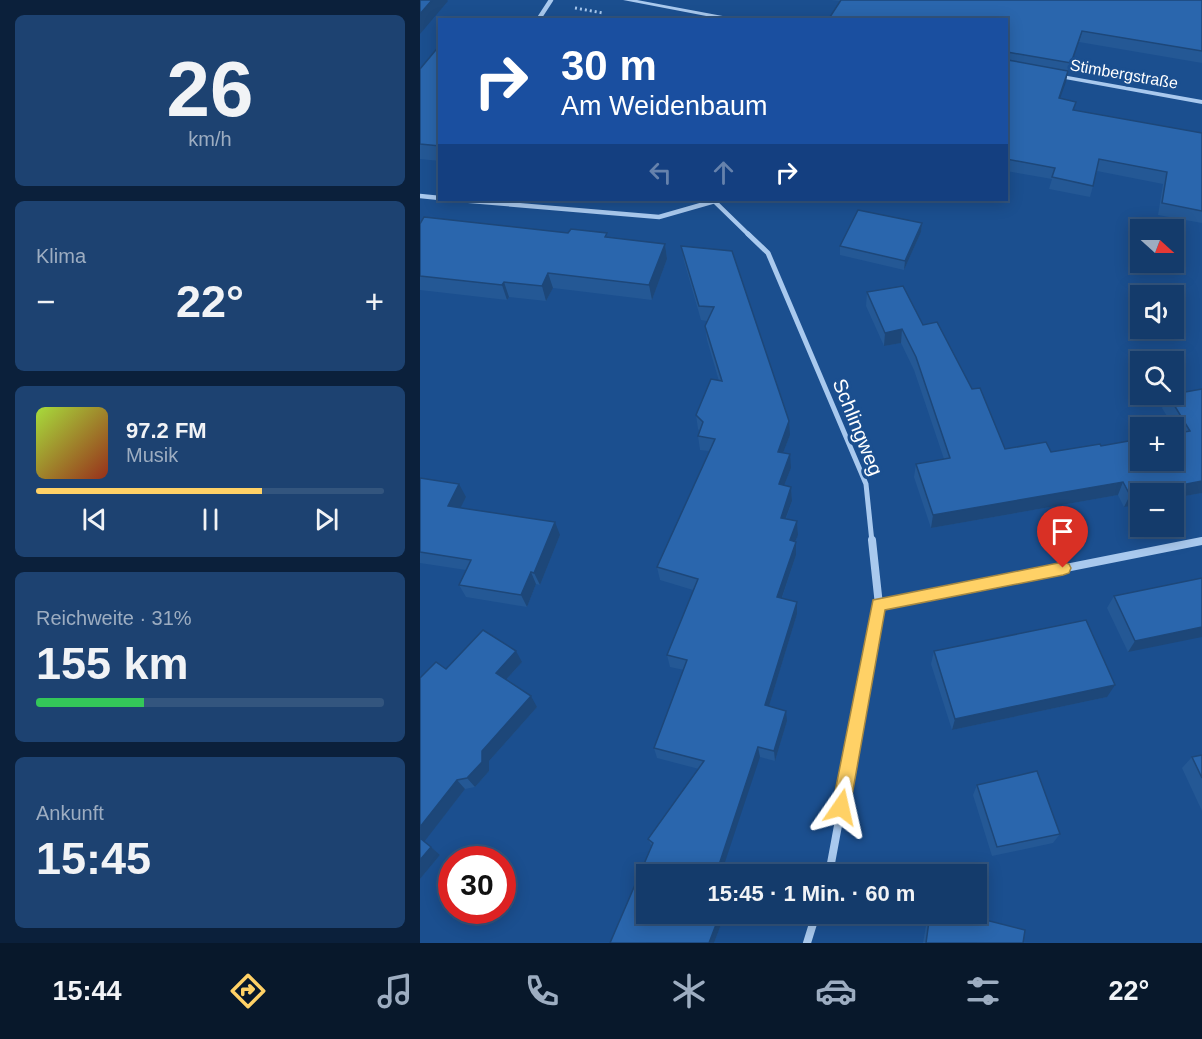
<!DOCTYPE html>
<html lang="de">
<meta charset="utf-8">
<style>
body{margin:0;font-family:Helvetica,sans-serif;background:#1d4271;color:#f1f3f6;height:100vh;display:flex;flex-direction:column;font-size:22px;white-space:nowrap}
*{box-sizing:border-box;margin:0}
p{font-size:20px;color:#9dadc1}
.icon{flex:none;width:33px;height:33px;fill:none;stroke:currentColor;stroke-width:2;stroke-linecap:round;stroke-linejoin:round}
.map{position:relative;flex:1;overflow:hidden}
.details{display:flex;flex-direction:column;gap:15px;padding:15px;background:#0b203b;width:420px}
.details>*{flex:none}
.banner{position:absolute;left:18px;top:18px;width:570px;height:183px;border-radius:0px;box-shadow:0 3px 15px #0003,0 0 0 2px #33557e;background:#1a4fa0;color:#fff;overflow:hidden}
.needle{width:39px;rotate:111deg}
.buttons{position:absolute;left:710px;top:219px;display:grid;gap:12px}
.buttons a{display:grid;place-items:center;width:54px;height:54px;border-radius:0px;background:#143b6b;box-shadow:0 3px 15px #0003,0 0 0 2px #33557e;font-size:30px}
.speed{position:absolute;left:18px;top:846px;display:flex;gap:12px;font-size:30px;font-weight:700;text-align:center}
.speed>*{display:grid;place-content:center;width:78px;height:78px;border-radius:50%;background:#143b6b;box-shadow:0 3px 15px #0003,0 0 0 2px #33557e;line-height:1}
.speed .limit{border:9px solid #d22;background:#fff;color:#111}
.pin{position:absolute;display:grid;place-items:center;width:51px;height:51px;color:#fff;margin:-62px -26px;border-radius:50% 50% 50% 0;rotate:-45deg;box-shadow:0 0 6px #0007}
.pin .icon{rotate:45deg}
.me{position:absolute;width:66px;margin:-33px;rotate:11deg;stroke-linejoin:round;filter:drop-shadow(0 0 4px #0008)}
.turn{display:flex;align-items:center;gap:21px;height:126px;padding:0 24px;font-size:27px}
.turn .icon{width:78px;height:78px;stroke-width:2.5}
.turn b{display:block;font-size:42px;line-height:51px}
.lanes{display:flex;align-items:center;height:57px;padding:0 24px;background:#0003;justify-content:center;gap:30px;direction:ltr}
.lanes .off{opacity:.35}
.big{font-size:45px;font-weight:600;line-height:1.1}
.details .tile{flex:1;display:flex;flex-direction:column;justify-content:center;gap:9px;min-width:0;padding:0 21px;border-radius:9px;background:#1d4271}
.details .dial{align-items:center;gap:0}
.dial b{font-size:78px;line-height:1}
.song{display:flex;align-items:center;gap:18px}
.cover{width:72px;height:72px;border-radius:9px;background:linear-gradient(135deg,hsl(80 70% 55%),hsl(10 70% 35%))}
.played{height:6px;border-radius:3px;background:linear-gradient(90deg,#ffd166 65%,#33557e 65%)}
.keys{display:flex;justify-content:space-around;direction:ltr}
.heat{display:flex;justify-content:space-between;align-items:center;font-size:33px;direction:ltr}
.charge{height:9px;border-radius:4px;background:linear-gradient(90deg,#34c759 31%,#33557e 0)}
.trip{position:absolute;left:216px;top:864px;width:351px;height:60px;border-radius:0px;background:#143b6b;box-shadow:0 3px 15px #0003,0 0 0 2px #33557e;font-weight:600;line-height:60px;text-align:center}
.menu{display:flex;height:96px;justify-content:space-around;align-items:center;background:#08182b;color:#9dadc1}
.menu .icon{width:42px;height:42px}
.menu .active{color:#ffd166}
.menu b{font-size:27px;color:#f1f3f6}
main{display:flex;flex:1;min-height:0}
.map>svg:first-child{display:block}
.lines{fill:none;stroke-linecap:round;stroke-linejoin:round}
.path{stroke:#a9c9ee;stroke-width:3;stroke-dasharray:2 3;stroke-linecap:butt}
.minor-far2{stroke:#a9c9ee;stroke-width:4.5}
.minor-far1{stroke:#a9c9ee;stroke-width:5}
.minor{stroke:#a9c9ee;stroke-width:8}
.tertiary{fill:#a9c9ee;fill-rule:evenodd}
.wall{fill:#245895}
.shaded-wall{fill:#1d4779}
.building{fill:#2a66ad;stroke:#1d4779;stroke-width:1.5}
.route{fill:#ffd166;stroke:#a68842;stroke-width:1.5}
.labels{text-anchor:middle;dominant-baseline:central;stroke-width:6;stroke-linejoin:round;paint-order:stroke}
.far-street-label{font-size:16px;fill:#fff;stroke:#1b4f8f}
.street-label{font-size:20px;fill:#fff;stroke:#1b4f8f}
</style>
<main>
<section class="details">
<div class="tile dial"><b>26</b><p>km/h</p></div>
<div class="tile"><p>Klima</p>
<div class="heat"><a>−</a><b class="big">22°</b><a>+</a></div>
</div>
<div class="tile">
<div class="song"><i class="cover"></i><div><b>97.2 FM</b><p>Musik</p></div></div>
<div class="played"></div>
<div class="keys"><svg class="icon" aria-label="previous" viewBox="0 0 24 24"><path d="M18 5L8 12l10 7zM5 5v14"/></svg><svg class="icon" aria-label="pause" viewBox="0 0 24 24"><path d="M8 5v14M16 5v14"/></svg><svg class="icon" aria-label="next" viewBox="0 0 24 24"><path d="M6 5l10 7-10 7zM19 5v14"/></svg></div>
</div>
<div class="tile"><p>Reichweite · 31%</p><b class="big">155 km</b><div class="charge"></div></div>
<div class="tile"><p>Ankunft</p><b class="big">15:45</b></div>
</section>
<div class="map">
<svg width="782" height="943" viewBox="0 0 782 943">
<rect width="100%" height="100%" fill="#1b4f8f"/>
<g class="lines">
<polyline class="path" points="155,8 183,13"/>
<g class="minor-far2">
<polyline points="118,20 131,0"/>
<polyline points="0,196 20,198"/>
<polyline points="39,200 239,217 295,201"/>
<polyline points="293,200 329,235"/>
</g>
<g class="minor-far1">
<polyline points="328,234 348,253 446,484 452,542"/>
<polyline points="777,542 782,541"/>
</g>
<g class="minor">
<polyline points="459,605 782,541"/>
<polyline points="409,874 459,605 452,540"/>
<polyline points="387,943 396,914"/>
</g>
<g class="tertiary">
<polygon points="203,0 217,0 324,20 307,20"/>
<polygon points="631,73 782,100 782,104 634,77 630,75"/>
</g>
</g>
<g class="wall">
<polygon points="411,0 782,0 782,63 659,42 648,74 647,74 640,99 654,110 782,133 782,223 738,215 743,184 677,171 670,197 629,189 632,179 586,171 586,20"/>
<polygon points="20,45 20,161 0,159 0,69"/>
<polygon points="502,223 501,232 484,270 420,255 420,246"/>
<polygon points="0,224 188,238 245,244 247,259 232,300 133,288 126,301 89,297 87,300 0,290"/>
<polygon points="261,246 370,435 363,453 371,468 364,485 371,487 372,501 366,519 377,521 378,535 375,542 376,555 362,598 377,614 349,706 367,721 355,761 340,757 226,914 305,914 294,943 190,943 232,847 228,839 279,769 237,758 234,748 264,670 250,667 247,655 273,590 240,580 237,567 289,451 280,450 278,436 280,431 278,429 276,415 299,381 287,340 285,326 287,321 281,320 264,261"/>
<polygon points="447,292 503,325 585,449 631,452 681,446 757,433 742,408 748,395 782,389 782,493 753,498 753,494 704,507 698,495 511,528 494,477 496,464 524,459 494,370 481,343 464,346 446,306"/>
<polygon points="0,478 46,497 40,508 140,535 120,585 116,584 107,607 46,597 39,585 46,570 0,563"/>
<polygon points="782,578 708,652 687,608 694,596"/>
<polygon points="514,651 687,697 532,730 511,664"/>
<polygon points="102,662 86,680 117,707 69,761 69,771 55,787 45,789 4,841 20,855 0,879 0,678"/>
<polygon points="782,755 782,811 762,768 772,757"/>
<polygon points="557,785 640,834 633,843 572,856 553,795"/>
<polygon points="508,914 542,914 603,943 503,943"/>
</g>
<g class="shaded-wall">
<polygon points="12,0 27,0 28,1 0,34 0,14"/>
<polygon points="662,31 659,42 648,74 651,63"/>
<polygon points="648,71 646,82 636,110 639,98"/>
<polygon points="502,223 501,232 484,270 485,261"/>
<polygon points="245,244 247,259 232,300 229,285"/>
<polygon points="128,273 133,288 126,301 122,286"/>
<polygon points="84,282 89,297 87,300 82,285"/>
<polygon points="482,329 481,343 464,346 465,333"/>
<polygon points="369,421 370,435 358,466 358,452"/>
<polygon points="370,454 371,468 359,498 359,484"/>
<polygon points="782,481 782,493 753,498 753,494 720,494 720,504 704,507 710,495"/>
<polygon points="703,482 698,495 511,528 513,515"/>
<polygon points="39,484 46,497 35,519 28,506"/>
<polygon points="371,487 372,501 361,531 361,518"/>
<polygon points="377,521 378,535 370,554 370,540"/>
<polygon points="135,522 140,535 120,585 114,573"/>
<polygon points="376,542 376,555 358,609 357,597"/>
<polygon points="111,572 116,584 107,607 101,595"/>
<polygon points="377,602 377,614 346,716 345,705"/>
<polygon points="782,627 782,637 708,652 715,641"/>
<polygon points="96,651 102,662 83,683 76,673"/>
<polygon points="695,685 687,697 532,730 535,719"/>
<polygon points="111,696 117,707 69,761 69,771 55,787 47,778 62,751"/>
<polygon points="366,711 367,721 355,761 354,751"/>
<polygon points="338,747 340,757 301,874 296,874"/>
<polygon points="37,780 45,789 4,842 0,839 0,827"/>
<polygon points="11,847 20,855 0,879 0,860"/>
<polygon points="300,914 305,914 294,943 289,943"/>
</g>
<g class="building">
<polygon points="0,0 12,0 0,14"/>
<polygon points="421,0 782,0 782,51 662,31 651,63 587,52 588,60 648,71 639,98 656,102 653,110 782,133 782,211 742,203 747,172 679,159 673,186 632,177 635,168 586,159 586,20 408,20"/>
<polygon points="20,45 20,146 0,144 0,69"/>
<polygon points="438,210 502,223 485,261 420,246"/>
<polygon points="4,217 148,233 151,229 187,233 185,237 245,244 229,285 128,273 122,286 84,282 82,285 0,276 0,224"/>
<polygon points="261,246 312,251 369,421 358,452 370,454 359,484 371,487 361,518 377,521 370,540 376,542 357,597 377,602 345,705 366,711 354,751 338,747 296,874 226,874 226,914 300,914 289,943 190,943 233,843 228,839 284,761 234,748 267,660 247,655 278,579 237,567 295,439 278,436 283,422 276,415 291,379 302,381 285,326 294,307 279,306"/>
<polygon points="483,286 503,325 517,322 552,389 560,388 585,449 626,442 631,452 680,444 681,446 720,439 720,460 753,460 753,434 770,431 748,395 782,389 782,481 710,495 703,482 513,515 496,464 530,458 496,357 482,329 465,333 447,292"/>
<polygon points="0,478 39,484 28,506 135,522 114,573 111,572 101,595 39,585 51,560 0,552"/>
<polygon points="782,578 782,627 715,641 694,596"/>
<polygon points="666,620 695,685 535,719 514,651"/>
<polygon points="63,630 96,651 76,673 111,696 62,751 62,762 47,778 37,780 0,827 0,678 16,662 26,669"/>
<polygon points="782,755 782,778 772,757"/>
<polygon points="617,771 640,834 577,847 557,785"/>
<polygon points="0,838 11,847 0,860"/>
<polygon points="510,914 542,914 605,930 603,943 506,943"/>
</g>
<polygon class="route" points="643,562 649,564 651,568 649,573 643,575 465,610 430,807 427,813 421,816 415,813 412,807 453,600"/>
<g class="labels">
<g class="far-street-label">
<text transform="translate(704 74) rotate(10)">Stimbergstraße</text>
</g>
<g class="street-label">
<text transform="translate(438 427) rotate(68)">Schlingweg</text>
</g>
</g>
</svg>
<div class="buttons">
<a><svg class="needle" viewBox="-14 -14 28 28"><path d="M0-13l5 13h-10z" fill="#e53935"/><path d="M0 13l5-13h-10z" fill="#9dadc1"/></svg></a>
<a><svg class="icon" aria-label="sound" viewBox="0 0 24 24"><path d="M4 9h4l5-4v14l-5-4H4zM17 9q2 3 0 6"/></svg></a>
<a><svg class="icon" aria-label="search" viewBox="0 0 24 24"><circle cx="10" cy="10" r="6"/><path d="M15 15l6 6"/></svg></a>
<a>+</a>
<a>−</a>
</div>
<div class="speed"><div class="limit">30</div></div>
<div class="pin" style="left:643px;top:568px;background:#d93025"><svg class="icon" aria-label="arrive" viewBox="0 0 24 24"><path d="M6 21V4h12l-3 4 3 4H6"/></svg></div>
<svg class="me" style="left:421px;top:807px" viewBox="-20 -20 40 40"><path d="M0-17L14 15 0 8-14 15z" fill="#ffd166" stroke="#fff" stroke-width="4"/></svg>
<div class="trip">15:45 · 1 Min. · 60 m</div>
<div class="banner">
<div class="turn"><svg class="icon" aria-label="right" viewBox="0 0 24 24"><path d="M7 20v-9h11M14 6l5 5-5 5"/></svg><div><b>30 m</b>Am Weidenbaum</div></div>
<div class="lanes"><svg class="icon off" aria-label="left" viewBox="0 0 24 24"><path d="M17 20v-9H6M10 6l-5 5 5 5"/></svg><svg class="icon off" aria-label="ahead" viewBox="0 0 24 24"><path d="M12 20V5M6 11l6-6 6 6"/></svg><svg class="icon" aria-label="right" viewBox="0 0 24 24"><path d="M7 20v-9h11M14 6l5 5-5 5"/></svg></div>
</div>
</div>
</main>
<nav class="menu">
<b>15:44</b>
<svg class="icon active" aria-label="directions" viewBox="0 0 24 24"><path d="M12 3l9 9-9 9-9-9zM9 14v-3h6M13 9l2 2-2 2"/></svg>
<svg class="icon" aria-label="music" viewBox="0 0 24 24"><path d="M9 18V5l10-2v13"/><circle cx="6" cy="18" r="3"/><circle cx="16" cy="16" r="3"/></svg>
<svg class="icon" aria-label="phone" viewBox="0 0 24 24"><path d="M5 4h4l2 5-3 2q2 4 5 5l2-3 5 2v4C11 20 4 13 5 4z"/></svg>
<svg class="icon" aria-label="climate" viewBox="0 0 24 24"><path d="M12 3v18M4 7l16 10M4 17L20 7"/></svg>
<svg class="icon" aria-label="car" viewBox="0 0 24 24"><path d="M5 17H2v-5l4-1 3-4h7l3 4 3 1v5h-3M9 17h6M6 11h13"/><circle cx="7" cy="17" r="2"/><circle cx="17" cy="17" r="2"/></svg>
<svg class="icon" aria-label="filters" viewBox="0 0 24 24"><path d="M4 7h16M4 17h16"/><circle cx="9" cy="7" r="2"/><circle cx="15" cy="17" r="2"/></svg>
<b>22°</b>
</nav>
